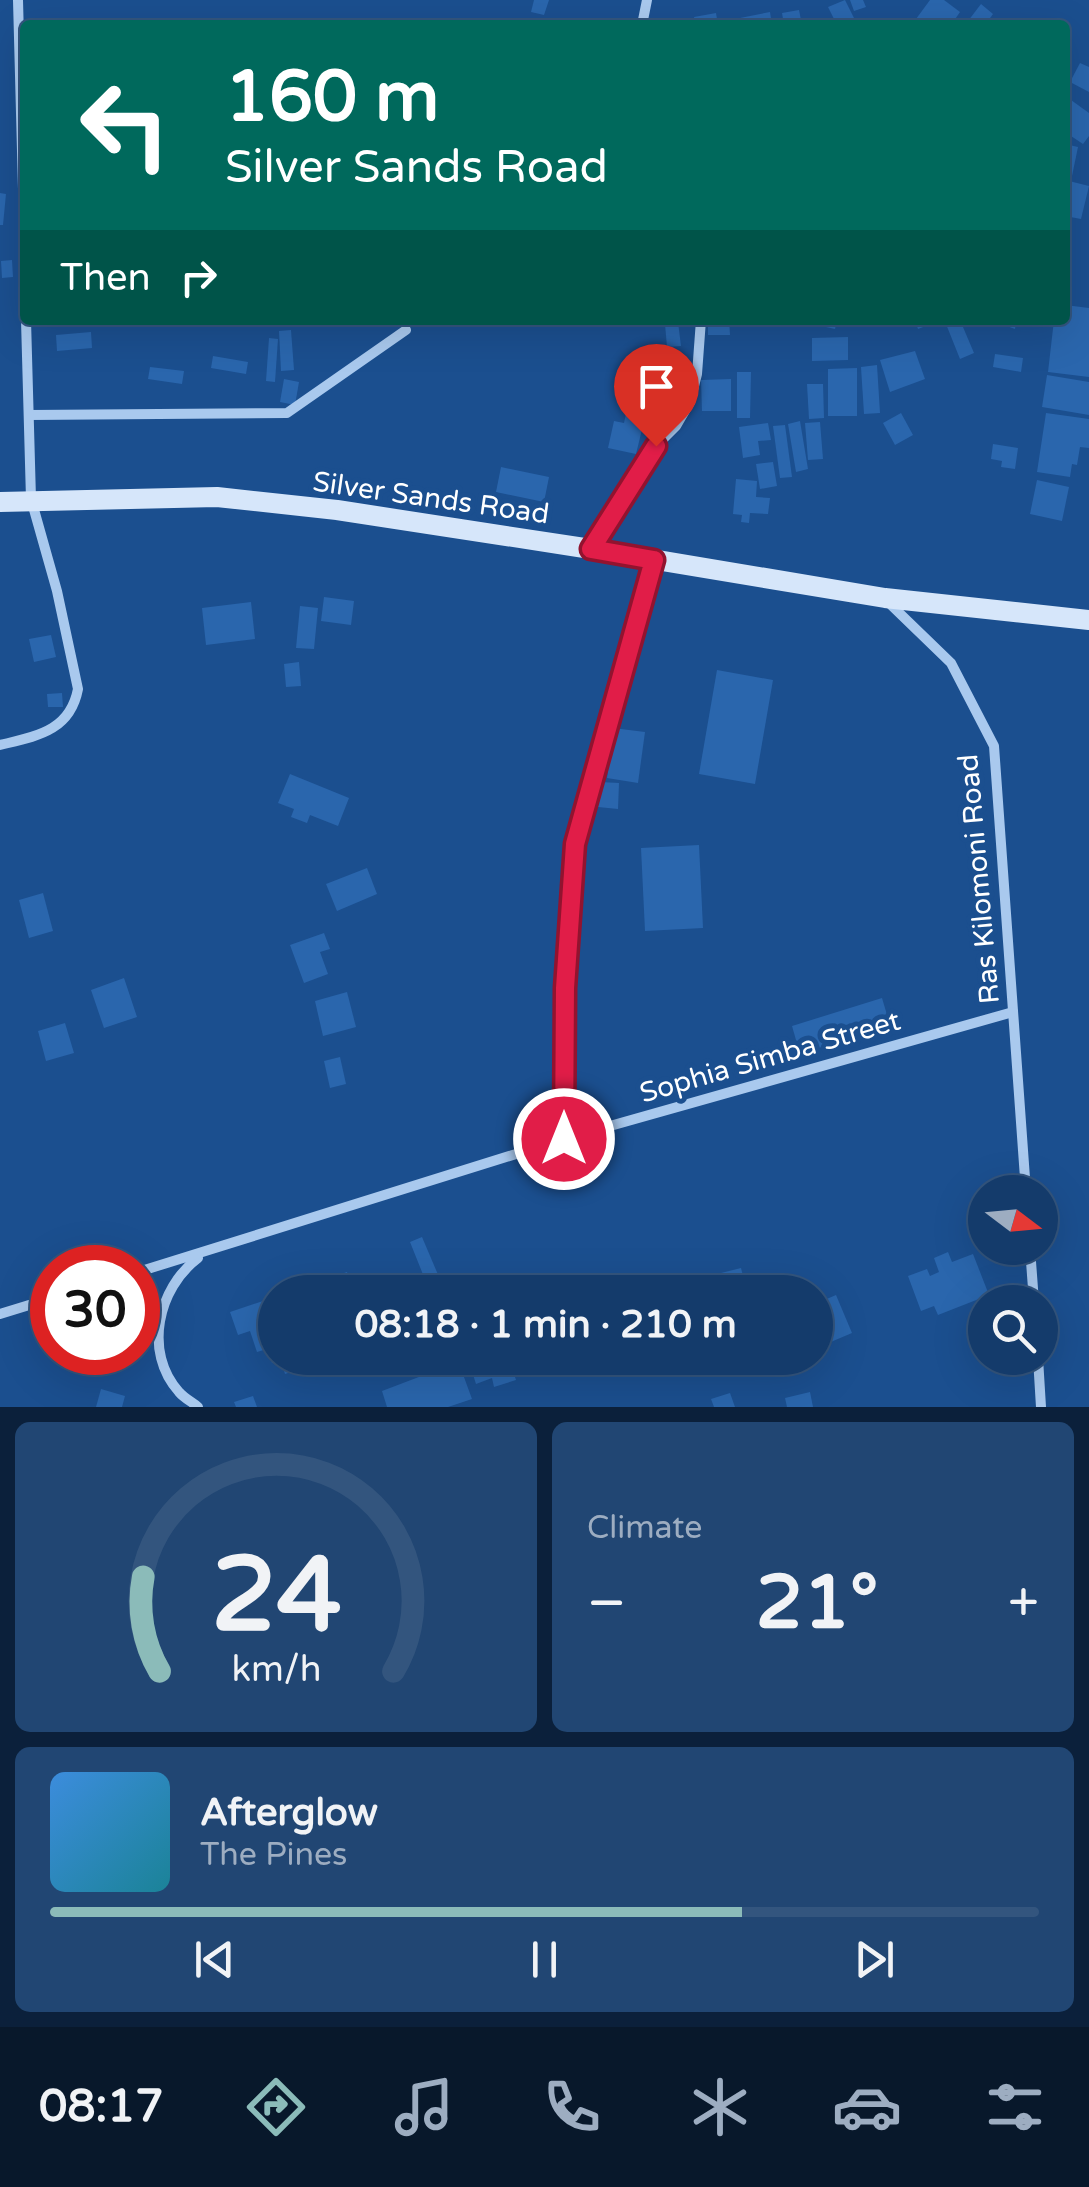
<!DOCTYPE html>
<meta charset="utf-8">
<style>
body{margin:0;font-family:"Varela Round",sans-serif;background:#214673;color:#f1f3f6;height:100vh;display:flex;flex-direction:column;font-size:38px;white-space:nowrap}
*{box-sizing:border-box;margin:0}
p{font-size:32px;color:#9dadc1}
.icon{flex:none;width:55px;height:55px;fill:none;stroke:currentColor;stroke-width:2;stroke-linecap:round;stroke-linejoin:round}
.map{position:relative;height:1407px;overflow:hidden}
.drawer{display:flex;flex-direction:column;gap:15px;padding:15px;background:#0b203b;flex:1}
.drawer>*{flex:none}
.hud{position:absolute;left:20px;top:20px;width:1050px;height:305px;border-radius:10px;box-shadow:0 10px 40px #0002,0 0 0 2px #33557e;background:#00695c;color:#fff;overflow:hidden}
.needle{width:65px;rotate:106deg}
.controls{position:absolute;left:968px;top:1175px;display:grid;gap:20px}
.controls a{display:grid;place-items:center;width:90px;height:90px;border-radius:50%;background:#143b6b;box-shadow:0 10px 40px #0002,0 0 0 2px #33557e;font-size:50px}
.speed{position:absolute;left:30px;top:1245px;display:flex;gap:20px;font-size:50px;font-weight:700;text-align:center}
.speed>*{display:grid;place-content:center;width:130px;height:130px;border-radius:50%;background:#143b6b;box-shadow:0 10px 40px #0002,0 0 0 2px #33557e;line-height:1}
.speed .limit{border:15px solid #d22;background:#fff;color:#111}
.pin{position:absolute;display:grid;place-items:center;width:85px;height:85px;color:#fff;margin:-102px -42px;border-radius:50% 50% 50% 0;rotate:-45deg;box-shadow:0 0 10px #0007}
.pin .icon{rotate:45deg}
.me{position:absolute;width:110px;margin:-55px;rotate:0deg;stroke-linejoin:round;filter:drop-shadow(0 0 8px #0008)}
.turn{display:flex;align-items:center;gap:35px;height:210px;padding:0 40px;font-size:45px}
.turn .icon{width:130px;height:130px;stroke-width:2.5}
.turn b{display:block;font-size:70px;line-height:85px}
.then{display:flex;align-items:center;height:95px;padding:0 40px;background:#0003;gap:20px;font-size:38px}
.big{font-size:75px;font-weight:800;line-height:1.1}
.drawer .tile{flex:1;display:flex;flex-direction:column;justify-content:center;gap:15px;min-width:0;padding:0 35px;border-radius:15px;background:#214673}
.drawer .dial{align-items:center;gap:0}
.dial svg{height:260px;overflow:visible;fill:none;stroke:#33557e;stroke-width:7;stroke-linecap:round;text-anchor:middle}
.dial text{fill:#f1f3f6;stroke:none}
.song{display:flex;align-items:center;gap:30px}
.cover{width:120px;height:120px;border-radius:15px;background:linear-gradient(135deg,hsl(210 70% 55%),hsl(190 70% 35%))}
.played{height:10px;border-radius:5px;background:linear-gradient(90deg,#8bbbb9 70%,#33557e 70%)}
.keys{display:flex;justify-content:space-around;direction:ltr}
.heat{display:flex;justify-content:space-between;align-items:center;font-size:55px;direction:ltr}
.drawer .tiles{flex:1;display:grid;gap:15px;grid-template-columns:1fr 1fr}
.tile:last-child{grid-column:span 2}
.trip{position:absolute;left:258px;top:1275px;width:575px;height:100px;border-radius:50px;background:#143b6b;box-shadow:0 10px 40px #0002,0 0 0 2px #33557e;font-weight:800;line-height:100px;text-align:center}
.tabs{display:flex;height:160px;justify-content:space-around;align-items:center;background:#08182b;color:#9dadc1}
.tabs .icon{width:70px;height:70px}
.tabs .on{color:#8bbbb9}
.tabs b{font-size:45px;color:#f1f3f6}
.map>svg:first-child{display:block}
.building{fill:#2a66ad}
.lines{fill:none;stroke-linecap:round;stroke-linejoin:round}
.street{stroke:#a9c9ee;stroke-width:10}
.secondary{stroke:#d6e6fa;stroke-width:20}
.route-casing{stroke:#92132f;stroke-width:25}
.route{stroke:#e11d48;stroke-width:18}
.labels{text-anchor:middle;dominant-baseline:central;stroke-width:10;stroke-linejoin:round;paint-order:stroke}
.street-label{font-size:28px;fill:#fff;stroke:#1b4f8f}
</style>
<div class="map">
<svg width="1089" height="1407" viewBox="0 0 1089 1407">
<rect width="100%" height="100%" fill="#1b4f8f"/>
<g class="building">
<polygon points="534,0 549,0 544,15 531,12"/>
<polygon points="845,0 854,18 837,25 828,7"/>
<polygon points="850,0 863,0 866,7 854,11"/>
<polygon points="930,0 944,0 960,12 951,25 925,25 916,19"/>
<polygon points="981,4 993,14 985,25 965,25"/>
<polygon points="799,10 802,25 784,25 782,13"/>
<polygon points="770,12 772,25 737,25 735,19"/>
<polygon points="716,13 718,25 696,25 694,17"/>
<polygon points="1080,63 1089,67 1089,92 1070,82"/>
<polygon points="1071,100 1089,113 1089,136 1083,144 1065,132 1065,108"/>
<polygon points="1065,144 1078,147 1072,176 1065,174"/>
<polygon points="1065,180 1089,186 1081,219 1065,216"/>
<polygon points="0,193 6,194 3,225 0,225"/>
<polygon points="12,260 13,277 2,278 1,261"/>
<polygon points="1065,305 1089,308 1089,377 1048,372 1054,320 1065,320"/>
<polygon points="708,320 729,320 730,335 708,335"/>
<polygon points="818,320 837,320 835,329 817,325"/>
<polygon points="915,320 941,320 918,329"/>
<polygon points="955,320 960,320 974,353 960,359 946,324"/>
<polygon points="990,320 1016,320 1015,329"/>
<polygon points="678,322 681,346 667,347 665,324"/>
<polygon points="291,330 294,370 281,371 279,331"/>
<polygon points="91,332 92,348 57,351 56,335"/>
<polygon points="848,337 848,360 812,361 812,338"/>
<polygon points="269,338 278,339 275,382 266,381"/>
<polygon points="915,351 925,379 890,392 880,360"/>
<polygon points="995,354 1023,358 1021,372 993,367"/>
<polygon points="213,356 248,362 246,374 211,368"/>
<polygon points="659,364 687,366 686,389 658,387"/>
<polygon points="877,365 880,413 864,414 861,367"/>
<polygon points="150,367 184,371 182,384 148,379"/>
<polygon points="857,368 857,416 828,416 828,369"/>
<polygon points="737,372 751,372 750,418 737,418"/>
<polygon points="1047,375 1089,382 1089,415 1042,407"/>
<polygon points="284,379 299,382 295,405 280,402"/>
<polygon points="731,379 731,411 702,411 701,380"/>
<polygon points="807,384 823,384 824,418 809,419"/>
<polygon points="657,390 680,395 676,417 652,413"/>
<polygon points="628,404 647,409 636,454 608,448 614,421 624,423"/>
<polygon points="901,413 913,435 895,445 883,423"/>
<polygon points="1046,413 1089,419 1089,448 1080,447 1077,465 1072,464 1070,477 1037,472"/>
<polygon points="800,421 808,469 796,472 788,424"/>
<polygon points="820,422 823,459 808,460 805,423"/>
<polygon points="768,423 771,440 758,441 760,455 743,458 739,427"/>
<polygon points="785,425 792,477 780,478 773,426"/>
<polygon points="993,444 1018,448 1015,469 1001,467 1002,461 991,459"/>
<polygon points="773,462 777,486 760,489 756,464"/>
<polygon points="501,467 549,477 544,502 496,492"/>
<polygon points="736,479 757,481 756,497 770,498 768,514 750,513 749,523 741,522 742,515 733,514"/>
<polygon points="1037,480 1069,487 1062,521 1030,514"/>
<polygon points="324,597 354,601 351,625 321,621"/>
<polygon points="251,602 255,639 206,645 202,608"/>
<polygon points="300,606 318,608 314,649 296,648"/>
<polygon points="51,635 56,657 34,662 29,639"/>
<polygon points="299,662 301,686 286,687 284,664"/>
<polygon points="717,670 773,680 755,784 699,774"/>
<polygon points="62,693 63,707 48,707 47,694"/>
<polygon points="613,728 645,732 638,783 607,778"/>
<polygon points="290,774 349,798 338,826 310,815 307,823 291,817 294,809 278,803"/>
<polygon points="600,782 619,783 618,809 598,807"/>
<polygon points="699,845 703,928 645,931 641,848"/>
<polygon points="367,868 377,894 337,911 326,884"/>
<polygon points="43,893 53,931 29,938 19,900"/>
<polygon points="324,933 330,949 320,952 328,974 304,983 290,945"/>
<polygon points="124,978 137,1017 104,1028 91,990"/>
<polygon points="347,992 356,1027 323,1036 315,1001"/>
<polygon points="882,998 890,1025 800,1054 792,1026"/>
<polygon points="65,1023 74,1053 46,1061 38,1031"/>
<polygon points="340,1057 346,1084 330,1088 324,1061"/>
<polygon points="422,1237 439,1277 426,1282 410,1242"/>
<polygon points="948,1252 952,1262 973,1254 989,1295 938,1315 934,1306 921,1311 908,1276 927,1269 930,1276 939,1272 934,1258"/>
<polygon points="741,1268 747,1292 725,1292 721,1273"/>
<polygon points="347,1272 353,1292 320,1292 317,1282"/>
<polygon points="445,1284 447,1292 430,1292 429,1288"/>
<polygon points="698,1285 700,1291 710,1288 711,1292 685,1292 684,1289"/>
<polygon points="836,1295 852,1333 819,1347 815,1336 815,1304"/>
<polygon points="275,1297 275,1358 305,1358 308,1366 285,1374 281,1361 272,1363 267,1349 257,1352 250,1331 238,1335 230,1312"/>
<polygon points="426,1358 457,1358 472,1399 448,1407 387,1407 382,1391 432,1372"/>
<polygon points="519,1358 523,1368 513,1371 516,1380 494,1387 492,1378 476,1384 468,1359"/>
<polygon points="101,1389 125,1396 122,1407 96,1407"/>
<polygon points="810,1392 813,1407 787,1407 785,1398"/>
<polygon points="730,1393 735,1407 714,1407 711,1399"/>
<polygon points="253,1396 257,1407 236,1407 234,1402"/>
</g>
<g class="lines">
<g class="street">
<polyline points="18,0 25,264"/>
<polyline points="642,25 647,0"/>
<polyline points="29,415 287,413 406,330"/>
<polyline points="591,548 656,446 676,426 690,402 697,374 701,320"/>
<polyline points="889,603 951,663 994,746 1026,1192"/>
<path d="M0,745C37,736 70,731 78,689L57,591L31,499L26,320"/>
<polyline points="564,1139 565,988 575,844 654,560"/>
<polyline points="1030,1248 1034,1302"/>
<path d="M198,1258C158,1288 143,1352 179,1392C184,1398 192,1402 198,1407"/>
<polyline points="138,1272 564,1139 1013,1012"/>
<polyline points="0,1314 52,1298"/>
<polyline points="1038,1358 1041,1407"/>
</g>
<polyline class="secondary" points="0,502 217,497 337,510 591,549 885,598 1089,620"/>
</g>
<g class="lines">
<defs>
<polyline id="route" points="564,1139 565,988 575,844 654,560 591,549 656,446"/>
</defs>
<use href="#route" class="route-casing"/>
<use href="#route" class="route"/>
</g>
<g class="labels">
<g class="street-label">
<text transform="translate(431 498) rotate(8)">Silver Sands Road</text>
<text transform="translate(979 879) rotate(-95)">Ras Kilomoni Road</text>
<text transform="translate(770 1057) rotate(-16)">Sophia Simba Street</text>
</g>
</g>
</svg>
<div class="controls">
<a><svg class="needle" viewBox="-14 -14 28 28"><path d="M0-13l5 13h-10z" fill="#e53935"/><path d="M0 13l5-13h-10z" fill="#9dadc1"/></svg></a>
<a><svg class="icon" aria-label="search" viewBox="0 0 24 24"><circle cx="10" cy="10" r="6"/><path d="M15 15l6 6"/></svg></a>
</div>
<div class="speed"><div class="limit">30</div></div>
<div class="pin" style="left:656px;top:446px;background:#d93025"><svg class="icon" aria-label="arrive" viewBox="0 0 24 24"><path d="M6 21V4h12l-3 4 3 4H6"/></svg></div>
<svg class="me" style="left:564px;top:1139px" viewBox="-20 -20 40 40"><circle r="17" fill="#e11d48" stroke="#fff" stroke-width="3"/><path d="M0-11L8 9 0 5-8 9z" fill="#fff"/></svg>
<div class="trip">08:18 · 1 min · 210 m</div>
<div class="hud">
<div class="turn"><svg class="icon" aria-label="left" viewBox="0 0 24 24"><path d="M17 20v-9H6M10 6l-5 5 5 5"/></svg><div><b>160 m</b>Silver Sands Road</div></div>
<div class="then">Then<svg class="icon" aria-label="right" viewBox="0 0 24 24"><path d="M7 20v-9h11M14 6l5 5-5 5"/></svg></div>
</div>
</div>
<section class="drawer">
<div class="tiles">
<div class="tile dial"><svg viewBox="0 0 100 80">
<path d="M14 69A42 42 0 1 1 86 69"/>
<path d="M14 69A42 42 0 0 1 9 40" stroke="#8bbbb9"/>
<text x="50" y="56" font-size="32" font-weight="700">24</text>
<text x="50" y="72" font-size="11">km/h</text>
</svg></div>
<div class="tile"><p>Climate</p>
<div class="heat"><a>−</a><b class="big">21°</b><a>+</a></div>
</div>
<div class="tile">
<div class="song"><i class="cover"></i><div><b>Afterglow</b><p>The Pines</p></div></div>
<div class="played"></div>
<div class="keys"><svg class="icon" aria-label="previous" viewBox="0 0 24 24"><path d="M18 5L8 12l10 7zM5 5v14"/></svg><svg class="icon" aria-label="pause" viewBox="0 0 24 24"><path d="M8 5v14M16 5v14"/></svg><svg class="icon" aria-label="next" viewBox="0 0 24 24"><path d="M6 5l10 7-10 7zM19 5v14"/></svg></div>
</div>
</div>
</section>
<nav class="tabs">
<b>08:17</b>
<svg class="icon on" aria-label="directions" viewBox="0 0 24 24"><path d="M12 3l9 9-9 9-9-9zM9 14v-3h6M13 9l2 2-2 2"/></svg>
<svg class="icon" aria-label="music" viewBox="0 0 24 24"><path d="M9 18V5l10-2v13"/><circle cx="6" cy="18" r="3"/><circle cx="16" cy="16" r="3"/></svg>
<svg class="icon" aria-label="phone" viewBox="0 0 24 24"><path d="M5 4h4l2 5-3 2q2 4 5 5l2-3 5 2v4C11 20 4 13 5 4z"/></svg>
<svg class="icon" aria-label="climate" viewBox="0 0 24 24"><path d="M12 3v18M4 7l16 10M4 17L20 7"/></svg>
<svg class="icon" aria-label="car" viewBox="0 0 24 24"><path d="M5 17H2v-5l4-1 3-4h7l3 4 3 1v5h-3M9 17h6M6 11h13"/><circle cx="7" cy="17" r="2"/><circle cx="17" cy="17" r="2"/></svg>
<svg class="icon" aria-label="filters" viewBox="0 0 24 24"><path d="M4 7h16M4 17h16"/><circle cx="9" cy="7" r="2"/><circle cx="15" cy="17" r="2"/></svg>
</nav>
